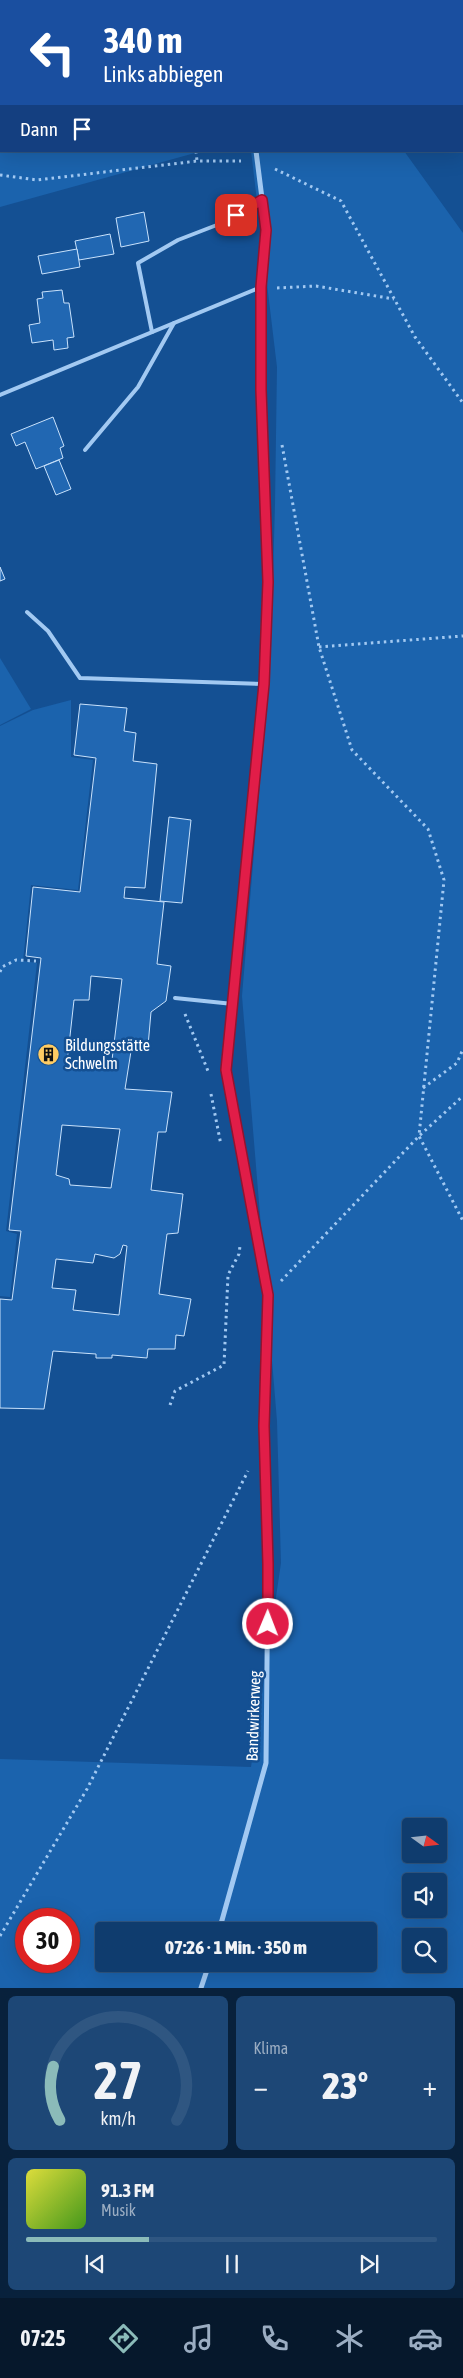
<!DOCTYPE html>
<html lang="de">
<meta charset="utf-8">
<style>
body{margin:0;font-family:"Asap Condensed",sans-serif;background:#1d4776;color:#f1f3f6;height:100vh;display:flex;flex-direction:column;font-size:19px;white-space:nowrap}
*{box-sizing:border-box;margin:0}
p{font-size:16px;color:#9badc2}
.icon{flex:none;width:28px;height:28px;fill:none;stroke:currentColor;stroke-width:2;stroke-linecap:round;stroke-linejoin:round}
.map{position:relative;height:1988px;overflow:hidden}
.details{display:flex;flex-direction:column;gap:8px;padding:8px;background:#08213c;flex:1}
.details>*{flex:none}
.banner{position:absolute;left:0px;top:0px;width:464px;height:152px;box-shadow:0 5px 20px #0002,0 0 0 1px #2f5681;background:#1a4fa0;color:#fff;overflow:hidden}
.needle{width:32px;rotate:105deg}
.buttons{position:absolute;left:402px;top:1818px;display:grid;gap:10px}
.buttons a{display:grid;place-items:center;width:45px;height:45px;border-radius:5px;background:#0f3c6e;box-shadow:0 5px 20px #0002,0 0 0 1px #2f5681;font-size:25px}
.speed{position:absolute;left:15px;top:1908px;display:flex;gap:10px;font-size:25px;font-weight:700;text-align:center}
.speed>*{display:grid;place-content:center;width:65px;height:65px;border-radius:50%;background:#0f3c6e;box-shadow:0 5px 20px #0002,0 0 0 1px #2f5681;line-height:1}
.speed .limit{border:8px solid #d22;background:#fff;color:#111}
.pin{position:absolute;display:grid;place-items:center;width:42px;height:42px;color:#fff;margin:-21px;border-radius:10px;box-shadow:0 2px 8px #0006}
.me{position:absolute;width:55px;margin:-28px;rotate:1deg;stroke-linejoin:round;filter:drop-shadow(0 0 4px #0008)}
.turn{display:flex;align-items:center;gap:18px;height:105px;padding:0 20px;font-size:22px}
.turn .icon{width:65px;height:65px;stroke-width:2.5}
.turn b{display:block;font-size:35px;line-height:42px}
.then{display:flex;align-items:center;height:48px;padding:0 20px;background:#0003;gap:10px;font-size:19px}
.big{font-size:38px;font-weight:800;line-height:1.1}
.details .tile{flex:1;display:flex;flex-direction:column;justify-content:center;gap:8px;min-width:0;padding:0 18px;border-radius:8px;background:#1d4776}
.details .dial{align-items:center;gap:0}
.dial svg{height:130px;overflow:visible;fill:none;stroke:#2f5681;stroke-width:7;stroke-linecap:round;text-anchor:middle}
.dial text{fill:#f1f3f6;stroke:none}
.song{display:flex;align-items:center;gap:15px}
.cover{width:60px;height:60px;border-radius:8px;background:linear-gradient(135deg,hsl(60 70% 55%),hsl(100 70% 35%))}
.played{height:5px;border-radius:2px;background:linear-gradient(90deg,#8bbbb9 30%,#2f5681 30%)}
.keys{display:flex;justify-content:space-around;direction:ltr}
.heat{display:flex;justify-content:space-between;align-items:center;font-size:28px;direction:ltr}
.details .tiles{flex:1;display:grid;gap:8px;grid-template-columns:1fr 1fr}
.tile:last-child{grid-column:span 2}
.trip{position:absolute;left:95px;top:1922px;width:282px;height:50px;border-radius:5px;background:#0f3c6e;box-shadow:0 5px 20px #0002,0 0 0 1px #2f5681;font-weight:800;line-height:50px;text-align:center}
.tabs{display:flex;height:80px;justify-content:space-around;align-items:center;background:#06182c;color:#9badc2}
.tabs .icon{width:35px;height:35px}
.tabs .current{color:#8bbbb9}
.tabs b{font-size:22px;color:#f1f3f6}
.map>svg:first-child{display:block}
.green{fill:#1b63ad;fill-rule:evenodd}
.building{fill:#2167b2;stroke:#c9e2fc;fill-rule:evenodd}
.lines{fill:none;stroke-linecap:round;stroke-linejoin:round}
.path{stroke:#a2c9f2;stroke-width:3;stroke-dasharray:2.5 4;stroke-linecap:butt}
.lane{stroke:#a2c9f2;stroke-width:4}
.street{stroke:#a2c9f2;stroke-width:5}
.route-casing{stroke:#92132f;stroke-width:12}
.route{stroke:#e11d48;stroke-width:9}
.labels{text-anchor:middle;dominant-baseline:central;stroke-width:5;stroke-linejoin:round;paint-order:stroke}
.poi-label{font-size:16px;fill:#fff;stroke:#145093;text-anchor:start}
.street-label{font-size:16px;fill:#fff;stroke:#145093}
</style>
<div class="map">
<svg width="463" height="1988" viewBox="0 0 463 1988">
<rect width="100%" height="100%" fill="#145093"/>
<g class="green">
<polygon points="0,0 305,0 1,1 1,151 202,151 0,207"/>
<path d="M251,151H404L463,233V1988H0V1759L251,1767L281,1563L277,1421L242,996L271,648L275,504L277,367ZM411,1826H439V1854H411ZM411,1881H439V1909H411ZM26,1919H69V1961H26ZM104,1931H369V1964H104ZM411,1936H439V1964H411Z"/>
<polygon points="0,658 31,709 0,725"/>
<polygon points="71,700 71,757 93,760 78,890 31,885 23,961 37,963 6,1231 17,1234 10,1297 0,1296 0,726 33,710"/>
</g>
<g class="building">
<polygon points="144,212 149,241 121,247 116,218"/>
<polygon points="110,234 114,254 79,260 75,241"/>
<polygon points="77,249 80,267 42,274 38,256"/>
<polygon points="62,290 64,303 69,303 74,337 67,338 68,348 54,350 53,340 32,343 29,325 40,323 37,299 43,298 42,292"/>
<polygon points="53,417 64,446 60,448 63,458 36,469 25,442 16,446 11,434"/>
<polygon points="59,460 71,489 56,495 44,466"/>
<polygon points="0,567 5,579 0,581"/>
<path d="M80,704L127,708L124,731L136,733L133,761L157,764L145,888L125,887L124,898L164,902L157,964L171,966L166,1001L151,1012L148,1046L132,1045L125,1089L172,1092L166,1132H158L151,1190L183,1194L178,1233L167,1234L159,1294L191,1299L184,1336L176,1335L175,1349H148L147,1358L112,1355V1358H96V1354L53,1351L44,1409L0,1408V1299L12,1300L21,1231L9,1230L41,958L26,956L33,887L80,892L96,758L74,755ZM91,976L122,979L111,1068L67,1063L74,1000H89ZM62,1125L120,1129L111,1188L70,1185L69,1179L56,1175ZM123,1245L127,1246L119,1315L73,1310L76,1290L52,1288L56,1259L93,1263L95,1254L114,1258L120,1254Z"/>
<polygon points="169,817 191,820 182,903 160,901"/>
</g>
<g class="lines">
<g class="path">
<polyline points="178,0 178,1"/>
<polyline points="196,151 197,161"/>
<polyline points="275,169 341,201 415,337 463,403"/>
<polyline points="0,175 37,180 197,161 241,161"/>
<polyline points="277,288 316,286 394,299"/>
<polyline points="282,445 319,647 352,750 428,829 444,880 419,1136 463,1221"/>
<polyline points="319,647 463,636"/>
<polyline points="0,972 2,967 16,960 36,961"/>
<polyline points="185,1014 208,1071"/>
<polyline points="423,1088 457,1063 463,1049"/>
<polyline points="211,1094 221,1145"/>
<polyline points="281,1281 419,1136 463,1096"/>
<polyline points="170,1405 175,1391 224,1365 228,1275 239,1254 240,1246"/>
<polyline points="0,1936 87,1789 248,1471"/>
</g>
<g class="lane">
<polyline points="152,332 138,263 178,240 222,223 262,200"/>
<polyline points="0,395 261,287"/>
<polyline points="85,450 138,387 174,323"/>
<polyline points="27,612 48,631 80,678 264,684"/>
<polyline points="175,998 233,1004"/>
</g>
<g class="street">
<polyline points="239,0 239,1"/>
<polyline points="219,1931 266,1763 268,1564 265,1426 268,1295 226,1069 263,702 268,582 261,390 261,287 266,230 256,151"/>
<polyline points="201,1988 209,1964"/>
</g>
</g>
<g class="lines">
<defs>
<polyline id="route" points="236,215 262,200 266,230 261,287 261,390 268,582 264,684 226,1070 268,1295 264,1426 268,1564 268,1624"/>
</defs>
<use href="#route" class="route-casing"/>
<use href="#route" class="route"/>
</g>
<defs>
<symbol id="building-disc" viewBox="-11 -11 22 22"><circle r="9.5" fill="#ffcc63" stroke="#145093"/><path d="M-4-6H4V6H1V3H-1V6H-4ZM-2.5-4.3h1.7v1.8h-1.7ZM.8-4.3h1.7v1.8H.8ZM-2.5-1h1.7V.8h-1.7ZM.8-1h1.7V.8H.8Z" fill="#111"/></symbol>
</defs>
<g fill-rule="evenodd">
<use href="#building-disc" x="36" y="1042" width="25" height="25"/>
</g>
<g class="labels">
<g class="poi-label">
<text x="65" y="1045">Bildungsstätte<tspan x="65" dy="18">Schwelm</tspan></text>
</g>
<g class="street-label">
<text transform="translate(253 1716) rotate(-88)">Bandwirkerweg</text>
</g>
</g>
</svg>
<div class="buttons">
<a><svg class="needle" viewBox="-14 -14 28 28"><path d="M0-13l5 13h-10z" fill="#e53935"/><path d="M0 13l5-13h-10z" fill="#9badc2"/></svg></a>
<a><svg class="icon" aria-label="sound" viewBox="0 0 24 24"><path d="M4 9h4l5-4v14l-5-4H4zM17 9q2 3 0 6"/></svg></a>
<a><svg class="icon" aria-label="search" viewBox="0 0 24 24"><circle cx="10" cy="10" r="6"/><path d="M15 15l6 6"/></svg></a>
</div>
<div class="speed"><div class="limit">30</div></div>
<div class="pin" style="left:236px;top:215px;background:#d93025"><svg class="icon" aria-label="arrive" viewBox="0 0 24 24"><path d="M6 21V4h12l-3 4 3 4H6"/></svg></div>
<svg class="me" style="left:268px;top:1624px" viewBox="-20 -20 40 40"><circle r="17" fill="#e11d48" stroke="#fff" stroke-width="3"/><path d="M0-11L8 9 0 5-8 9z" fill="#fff"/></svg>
<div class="trip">07:26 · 1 Min. · 350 m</div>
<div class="banner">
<div class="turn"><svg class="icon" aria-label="left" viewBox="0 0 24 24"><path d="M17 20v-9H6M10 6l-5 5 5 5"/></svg><div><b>340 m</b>Links abbiegen</div></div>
<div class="then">Dann<svg class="icon" aria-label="arrive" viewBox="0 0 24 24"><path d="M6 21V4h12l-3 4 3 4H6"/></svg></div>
</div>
</div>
<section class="details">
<div class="tiles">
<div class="tile dial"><svg viewBox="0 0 100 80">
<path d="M14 69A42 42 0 1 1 86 69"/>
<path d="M14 69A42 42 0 0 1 10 36" stroke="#8bbbb9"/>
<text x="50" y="56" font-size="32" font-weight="700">27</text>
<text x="50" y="72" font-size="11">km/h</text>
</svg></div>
<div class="tile"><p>Klima</p>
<div class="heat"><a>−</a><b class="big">23°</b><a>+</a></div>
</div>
<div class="tile">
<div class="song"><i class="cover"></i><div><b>91.3 FM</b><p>Musik</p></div></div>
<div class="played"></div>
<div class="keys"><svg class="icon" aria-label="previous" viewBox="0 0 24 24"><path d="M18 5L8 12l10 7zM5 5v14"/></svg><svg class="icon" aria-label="pause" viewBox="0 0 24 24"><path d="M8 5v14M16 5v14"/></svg><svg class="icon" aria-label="next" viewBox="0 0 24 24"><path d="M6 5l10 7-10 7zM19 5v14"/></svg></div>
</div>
</div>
</section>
<nav class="tabs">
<b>07:25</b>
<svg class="icon current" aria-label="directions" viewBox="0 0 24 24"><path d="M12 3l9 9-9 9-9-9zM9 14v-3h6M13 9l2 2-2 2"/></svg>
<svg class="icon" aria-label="music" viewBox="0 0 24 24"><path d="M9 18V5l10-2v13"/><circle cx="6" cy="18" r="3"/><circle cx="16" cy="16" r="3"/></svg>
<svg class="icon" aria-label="phone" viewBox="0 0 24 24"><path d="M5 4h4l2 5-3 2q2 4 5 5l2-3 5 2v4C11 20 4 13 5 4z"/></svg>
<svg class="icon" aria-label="climate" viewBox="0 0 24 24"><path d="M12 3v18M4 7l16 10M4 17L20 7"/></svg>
<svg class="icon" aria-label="car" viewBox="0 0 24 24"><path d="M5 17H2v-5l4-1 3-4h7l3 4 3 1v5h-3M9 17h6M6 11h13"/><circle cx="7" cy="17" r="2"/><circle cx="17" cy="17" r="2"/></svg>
</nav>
